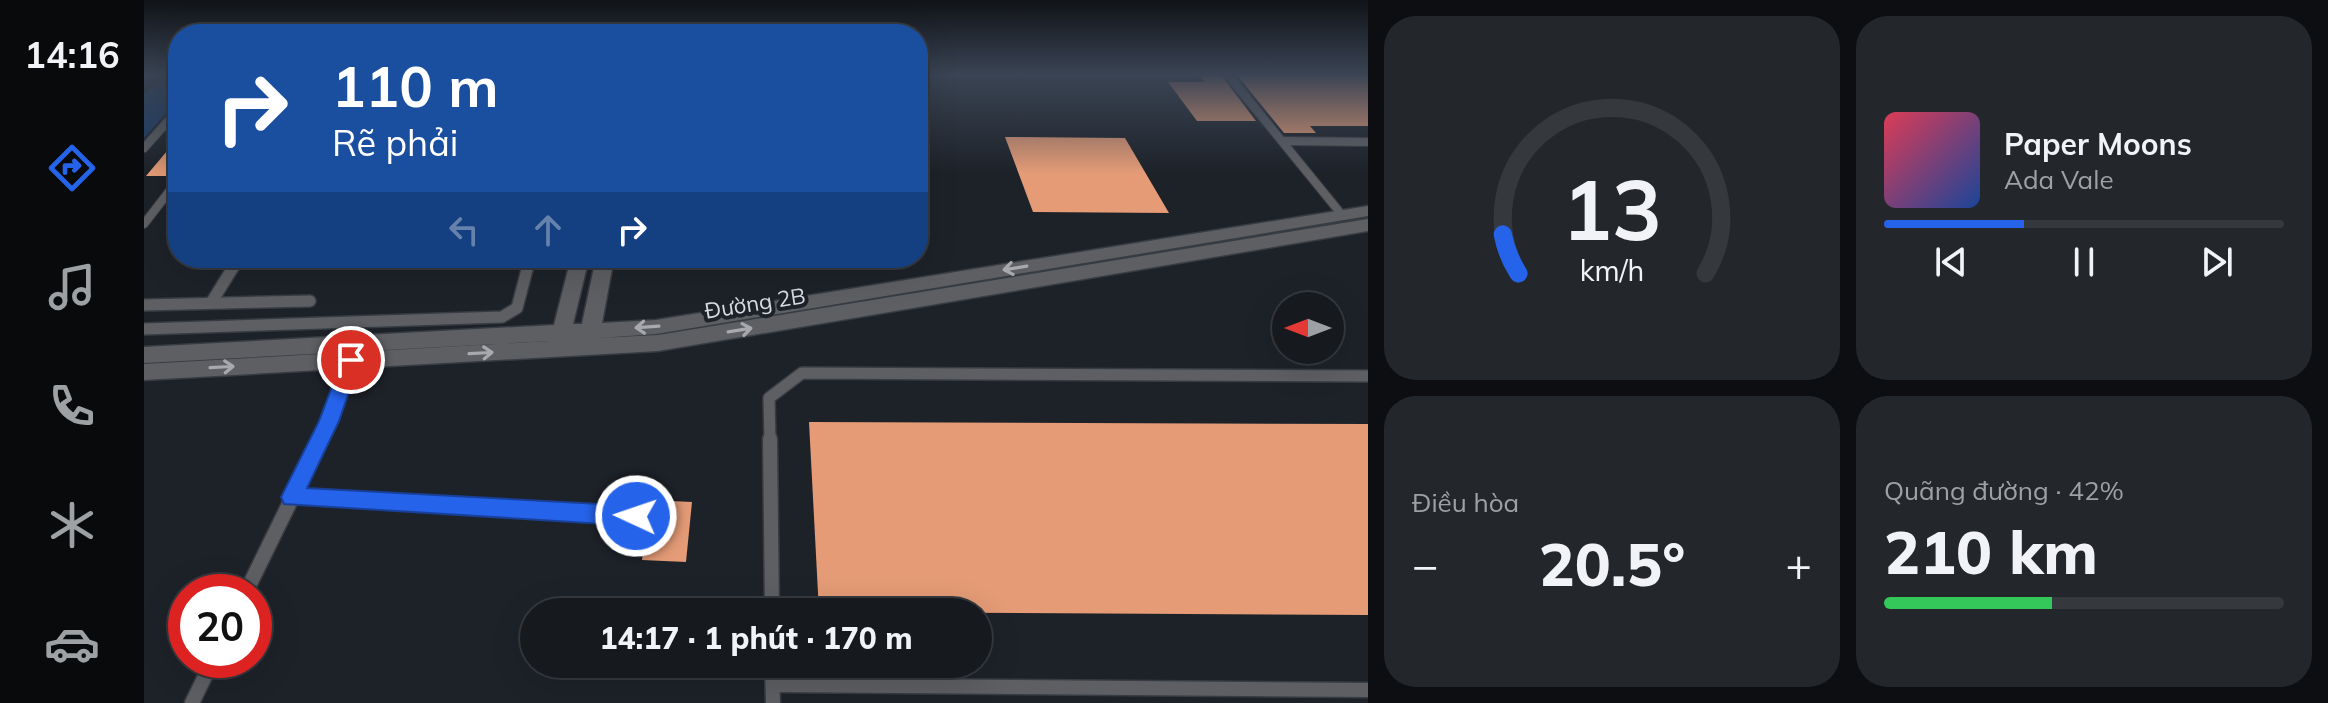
<!DOCTYPE html>
<html lang="vi">
<meta charset="utf-8">
<style>
body{margin:0;font-family:Mulish,sans-serif;background:#23272c;color:#f1f3f6;height:100vh;display:flex;flex-direction:column;font-size:30px;white-space:nowrap}
*{box-sizing:border-box;margin:0}
p{font-size:26px;color:#9ea1a4}
.icon{flex:none;width:44px;height:44px;fill:none;stroke:currentColor;stroke-width:2;stroke-linecap:round;stroke-linejoin:round}
.map{position:relative;flex:1;overflow:hidden}
.details{display:flex;flex-direction:column;gap:16px;padding:16px;background:#0c0e11;width:960px}
.details>*{flex:none}
.hud{position:absolute;left:24px;top:24px;width:760px;height:244px;border-radius:32px;box-shadow:0 8px 32px #0002,0 0 0 2px #35383d;background:#1a4fa0;color:#fff;overflow:hidden}
.needle{width:52px;rotate:270deg}
.tools{position:absolute;left:1128px;top:292px;display:grid;gap:16px}
.tools a{display:grid;place-items:center;width:72px;height:72px;border-radius:50%;background:#161a1f;box-shadow:0 8px 32px #0002,0 0 0 2px #35383d;font-size:40px}
.speed{position:absolute;left:24px;top:574px;display:flex;gap:16px;font-size:40px;font-weight:700;text-align:center}
.speed>*{display:grid;place-content:center;width:104px;height:104px;border-radius:50%;background:#161a1f;box-shadow:0 8px 32px #0002,0 0 0 2px #35383d;line-height:1}
.speed .limit{border:12px solid #d22;background:#fff;color:#111}
.pin{position:absolute;display:grid;place-items:center;width:68px;height:68px;color:#fff;margin:-34px;border:4px solid #fff;border-radius:50%;box-shadow:0 2px 8px #0007}
.me{position:absolute;width:88px;margin:-44px;rotate:273deg;stroke-linejoin:round;filter:drop-shadow(0 0 6px #0008)}
.turn{display:flex;align-items:center;gap:28px;height:168px;padding:0 32px;font-size:36px}
.turn .icon{width:104px;height:104px;stroke-width:2.5}
.turn b{display:block;font-size:56px;line-height:68px}
.lanes{display:flex;align-items:center;height:76px;padding:0 32px;background:#0003;justify-content:center;gap:40px;direction:ltr}
.lanes .off{opacity:.35}
.big{font-size:60px;font-weight:800;line-height:1.1}
.details .widget{flex:1;display:flex;flex-direction:column;justify-content:center;gap:12px;min-width:0;padding:0 28px;border-radius:32px;background:#23272c}
.details .dial{align-items:center;gap:0}
.dial svg{height:208px;overflow:visible;fill:none;stroke:#35383d;stroke-width:7;stroke-linecap:round;text-anchor:middle}
.dial text{fill:#f1f3f6;stroke:none}
.song{display:flex;align-items:center;gap:24px}
.cover{width:96px;height:96px;border-radius:12px;background:linear-gradient(135deg,hsl(350 70% 55%),hsl(220 70% 35%))}
.played{height:8px;border-radius:4px;background:linear-gradient(90deg,#2563eb 35%,#35383d 35%)}
.keys{display:flex;justify-content:space-around;direction:ltr}
.heat{display:flex;justify-content:space-between;align-items:center;font-size:44px;direction:ltr}
.charge{height:12px;border-radius:6px;background:linear-gradient(90deg,#34c759 42%,#35383d 0)}
.details .tiles{flex:1;display:grid;gap:16px;grid-template-columns:repeat(2,1fr)}
.trip{position:absolute;left:376px;top:598px;width:472px;height:80px;border-radius:40px;background:#161a1f;box-shadow:0 8px 32px #0002,0 0 0 2px #35383d;font-weight:800;line-height:80px;text-align:center}
main{display:flex;flex:1;min-height:0}
.tab-bar{display:flex;flex-direction:column;width:144px;justify-content:space-around;align-items:center;background:#090a0c;color:#9ea1a4}
.tab-bar .icon{width:56px;height:56px}
.tab-bar .current{color:#2563eb}
.tab-bar b{font-size:36px;color:#f1f3f6}
.map>svg:first-child{display:block}
.green{fill:#1a3d69}
.building{fill:#e49b76}
.lines{fill:none;stroke-linecap:round;stroke-linejoin:round}
.lane-far2-casing{stroke:#373c43;stroke-width:10}
.lane-far1-casing{stroke:#373c43;stroke-width:14}
.lane-casing{stroke:#373c43;stroke-width:17}
.street-casing{stroke:#373c43;stroke-width:3}
.lane-far2{stroke:#5d5f63;stroke-width:8}
.lane-far1{stroke:#5d5f63;stroke-width:11}
.lane{stroke:#5d5f63;stroke-width:14}
.street{fill:#5d5f63;fill-rule:evenodd}
.oneway{stroke:#a7a9ae}
.route{fill:#2563eb;stroke:#184099;stroke-width:2}
.labels{text-anchor:middle;dominant-baseline:central;stroke-width:8;stroke-linejoin:round;paint-order:stroke}
.street-label{font-size:22px;fill:#d8dbe0;stroke:#1d2229}
</style>
<main>
<nav class="tab-bar">
<b>14:16</b>
<svg class="icon current" aria-label="directions" viewBox="0 0 24 24"><path d="M12 3l9 9-9 9-9-9zM9 14v-3h6M13 9l2 2-2 2"/></svg>
<svg class="icon" aria-label="music" viewBox="0 0 24 24"><path d="M9 18V5l10-2v13"/><circle cx="6" cy="18" r="3"/><circle cx="16" cy="16" r="3"/></svg>
<svg class="icon" aria-label="phone" viewBox="0 0 24 24"><path d="M5 4h4l2 5-3 2q2 4 5 5l2-3 5 2v4C11 20 4 13 5 4z"/></svg>
<svg class="icon" aria-label="climate" viewBox="0 0 24 24"><path d="M12 3v18M4 7l16 10M4 17L20 7"/></svg>
<svg class="icon" aria-label="car" viewBox="0 0 24 24"><path d="M5 17H2v-5l4-1 3-4h7l3 4 3 1v5h-3M9 17h6M6 11h13"/><circle cx="7" cy="17" r="2"/><circle cx="17" cy="17" r="2"/></svg>
</nav>
<div class="map">
<svg width="1224" height="703" viewBox="0 0 1224 703">
<rect width="100%" height="100%" fill="#1d2229"/>
<polygon class="green" points="28,75 34,75 34,100 0,138 0,93"/>
<g class="building">
<polygon points="1055,75 1077,75 1112,121 1053,121 1024,82 1061,82"/>
<polygon points="1093,75 1224,75 1224,126 1166,126 1172,133 1140,133"/>
<polygon points="861,137 981,138 1025,213 889,212"/>
<polygon points="34,138 34,161 22,176 2,176"/>
<polygon points="665,422 1224,424 1224,615 675,612"/>
<polygon points="507,500 548,502 542,562 498,560"/>
</g>
<g class="lines">
<defs>
<g id="lane-far2">
<polyline points="1084,75 1198,215"/>
<polyline points="1139,141 1224,142"/>
<polyline points="0,148 34,110"/>
<polyline points="0,224 34,180"/>
</g>
<g id="lane-far1">
<polyline points="67,303 95,258"/>
<polyline points="0,305 166,301"/>
<polyline points="0,329 358,317 373,308 386,258"/>
<polyline points="176,441 207,360"/>
<polyline points="626,441 625,398 658,373 1224,376"/>
</g>
<g id="lane">
<polyline points="626,439 628,612"/>
<polyline points="148,497 492,516"/>
<polyline points="102,592 177,439"/>
<polyline points="628,664 629,703"/>
<polyline points="629,685 1224,690"/>
<polyline points="48,703 69,660"/>
</g>
<polygon id="street" points="1224,206 1224,216 512,334 455,338 514,335 1224,219 1224,231 514,351 0,380 0,364 406,341 0,363 0,347 410,325 427,258 445,258 429,324 438,324 452,258 470,258 458,323 512,320"/>
</defs>
<use href="#lane-far2" class="lane-far2-casing"/>
<use href="#lane-far1" class="lane-far1-casing"/>
<use href="#lane" class="lane-casing"/>
<use href="#street" class="street-casing"/>
<use href="#lane-far2" class="lane-far2"/>
<use href="#lane-far1" class="lane-far1"/>
<use href="#lane" class="lane"/>
<use href="#street" class="street"/>
</g>
<defs><path id="oneway-shaft" d="M-6 0H5M1.5-3L5.5 0L1.5 3" fill="none" stroke-width="1.6" stroke-linecap="round" stroke-linejoin="round" transform="scale(2)"/></defs>
<g class="oneway">
<use href="#oneway-shaft" transform="translate(871 268) rotate(171)"/>
<use href="#oneway-shaft" transform="translate(503 327) rotate(176)"/>
<use href="#oneway-shaft" transform="translate(596 330) rotate(-9)"/>
<use href="#oneway-shaft" transform="translate(337 353) rotate(-3)"/>
<use href="#oneway-shaft" transform="translate(78 367) rotate(-3)"/>
</g>
<linearGradient id="sky" x2="0" y2="1"><stop stop-color="#101317"/><stop offset="0.43" stop-color="#3a4454"/><stop offset="1" stop-color="#3a4454" stop-opacity="0"/></linearGradient>
<rect width="1224" height="173" fill="url(#sky)"/>
<polygon class="route" points="207,353 216,360 195,421 163,488 492,506 499,509 502,516 499,523 492,526 140,504 137,497 175,421 198,360"/>
<g class="labels">
<g class="street-label">
<text transform="translate(611 303) rotate(-9)">Đường 2B</text>
</g>
</g>
</svg>
<div class="tools">
<a><svg class="needle" viewBox="-14 -14 28 28"><path d="M0-13l5 13h-10z" fill="#e53935"/><path d="M0 13l5-13h-10z" fill="#9ea1a4"/></svg></a>
</div>
<div class="speed"><div class="limit">20</div></div>
<div class="pin" style="left:207px;top:360px;background:#d93025"><svg class="icon" aria-label="arrive" viewBox="0 0 24 24"><path d="M6 21V4h12l-3 4 3 4H6"/></svg></div>
<svg class="me" style="left:492px;top:516px" viewBox="-20 -20 40 40"><circle r="17" fill="#2563eb" stroke="#fff" stroke-width="3"/><path d="M0-11L8 9 0 5-8 9z" fill="#fff"/></svg>
<div class="trip">14:17 · 1 phút · 170 m</div>
<div class="hud">
<div class="turn"><svg class="icon" aria-label="right" viewBox="0 0 24 24"><path d="M7 20v-9h11M14 6l5 5-5 5"/></svg><div><b>110 m</b>Rẽ phải</div></div>
<div class="lanes"><svg class="icon off" aria-label="left" viewBox="0 0 24 24"><path d="M17 20v-9H6M10 6l-5 5 5 5"/></svg><svg class="icon off" aria-label="ahead" viewBox="0 0 24 24"><path d="M12 20V5M6 11l6-6 6 6"/></svg><svg class="icon" aria-label="right" viewBox="0 0 24 24"><path d="M7 20v-9h11M14 6l5 5-5 5"/></svg></div>
</div>
</div>
<section class="details">
<div class="tiles">
<div class="widget dial"><svg viewBox="0 0 100 80">
<path d="M14 69A42 42 0 1 1 86 69"/>
<path d="M14 69A42 42 0 0 1 8 54" stroke="#2563eb"/>
<text x="50" y="56" font-size="32" font-weight="700">13</text>
<text x="50" y="72" font-size="11">km/h</text>
</svg></div>
<div class="widget">
<div class="song"><i class="cover"></i><div><b>Paper Moons</b><p>Ada Vale</p></div></div>
<div class="played"></div>
<div class="keys"><svg class="icon" aria-label="previous" viewBox="0 0 24 24"><path d="M18 5L8 12l10 7zM5 5v14"/></svg><svg class="icon" aria-label="pause" viewBox="0 0 24 24"><path d="M8 5v14M16 5v14"/></svg><svg class="icon" aria-label="next" viewBox="0 0 24 24"><path d="M6 5l10 7-10 7zM19 5v14"/></svg></div>
</div>
<div class="widget"><p>Điều hòa</p>
<div class="heat"><a>−</a><b class="big">20.5°</b><a>+</a></div>
</div>
<div class="widget"><p>Quãng đường · 42%</p><b class="big">210 km</b><div class="charge"></div></div>
</div>
</section>
</main>
